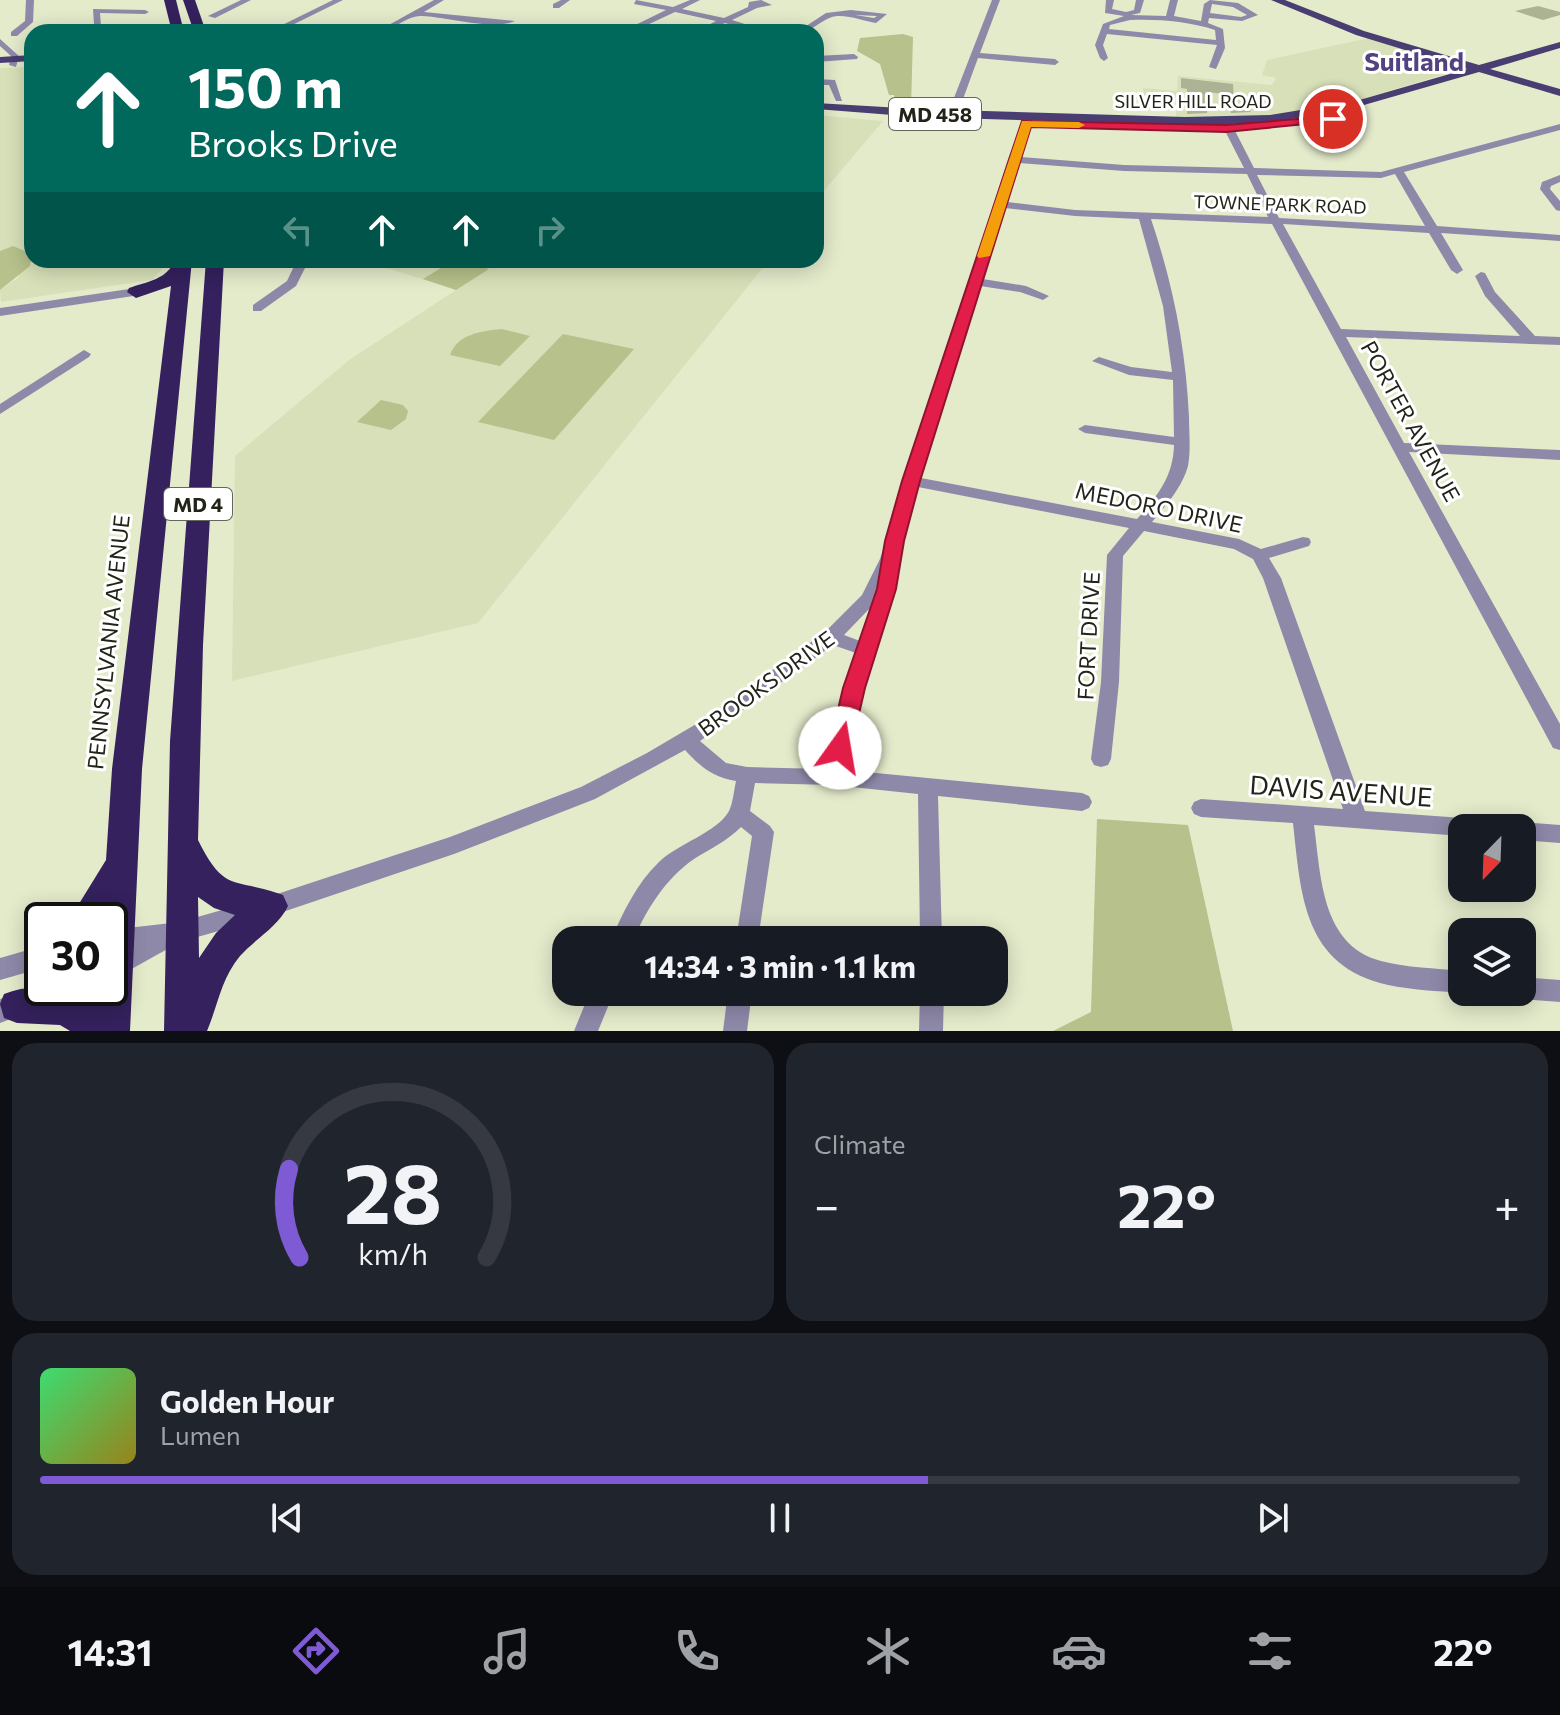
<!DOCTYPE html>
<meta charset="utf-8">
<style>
body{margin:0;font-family:Commissioner,sans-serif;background:#20242c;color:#f1f3f6;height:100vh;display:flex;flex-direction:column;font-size:30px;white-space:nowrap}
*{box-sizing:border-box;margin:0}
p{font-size:26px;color:#9ea1a6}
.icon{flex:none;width:44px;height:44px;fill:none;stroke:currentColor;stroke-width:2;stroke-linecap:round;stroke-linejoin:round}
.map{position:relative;height:1031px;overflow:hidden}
.sheet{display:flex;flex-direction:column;gap:12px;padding:12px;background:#0d0f14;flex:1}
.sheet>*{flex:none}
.top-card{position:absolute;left:24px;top:24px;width:800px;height:244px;border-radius:24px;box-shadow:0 4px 20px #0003;background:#00695c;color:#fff;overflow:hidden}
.needle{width:52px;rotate:203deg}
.buttons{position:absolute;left:1448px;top:814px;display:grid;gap:16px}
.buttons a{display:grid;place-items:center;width:88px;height:88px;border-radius:16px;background:#171b24;box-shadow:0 4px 20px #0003;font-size:40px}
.speed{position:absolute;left:24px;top:902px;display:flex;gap:16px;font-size:40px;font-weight:700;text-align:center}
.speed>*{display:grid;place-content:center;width:104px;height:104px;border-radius:50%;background:#171b24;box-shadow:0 4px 20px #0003;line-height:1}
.speed .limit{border:4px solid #111;border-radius:12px;background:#fff;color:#111}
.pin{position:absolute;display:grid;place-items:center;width:68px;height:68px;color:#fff;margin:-34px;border:4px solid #fff;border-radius:50%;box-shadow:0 2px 8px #0007}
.me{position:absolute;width:88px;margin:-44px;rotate:13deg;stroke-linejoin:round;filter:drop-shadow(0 0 6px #0008)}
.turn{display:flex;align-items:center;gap:28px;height:168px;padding:0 32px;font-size:36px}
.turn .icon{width:104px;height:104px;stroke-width:2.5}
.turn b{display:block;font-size:56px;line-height:68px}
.lanes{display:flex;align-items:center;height:76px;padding:0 32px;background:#0003;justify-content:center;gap:40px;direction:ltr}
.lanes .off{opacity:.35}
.big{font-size:60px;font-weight:700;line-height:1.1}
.sheet .tile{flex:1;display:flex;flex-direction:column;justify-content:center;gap:12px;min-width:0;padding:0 28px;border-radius:24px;background:#20242c}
.sheet .dial{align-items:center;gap:0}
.dial svg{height:208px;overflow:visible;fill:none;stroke:#363941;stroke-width:7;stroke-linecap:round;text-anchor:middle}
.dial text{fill:#f1f3f6;stroke:none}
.song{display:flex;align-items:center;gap:24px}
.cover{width:96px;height:96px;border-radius:12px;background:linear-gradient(135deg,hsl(140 70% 55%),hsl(50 70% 35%))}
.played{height:8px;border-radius:4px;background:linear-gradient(90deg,#7e5ad4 60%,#363941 60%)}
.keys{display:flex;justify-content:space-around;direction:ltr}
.heat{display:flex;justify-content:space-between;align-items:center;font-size:44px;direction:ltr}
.sheet .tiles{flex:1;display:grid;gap:12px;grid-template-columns:1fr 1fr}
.tile:last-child{grid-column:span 2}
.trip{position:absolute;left:552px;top:926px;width:456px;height:80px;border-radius:24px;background:#171b24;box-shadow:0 4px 20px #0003;font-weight:700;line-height:80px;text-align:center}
.menu{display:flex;height:128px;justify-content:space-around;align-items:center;background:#090b0e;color:#9ea1a6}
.menu .icon{width:56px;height:56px}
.menu .current{color:#7e5ad4}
.menu b{font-size:36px;color:#f1f3f6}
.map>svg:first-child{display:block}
.built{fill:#d8e0b9}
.green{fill:#b6c18b}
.building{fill:#acb394}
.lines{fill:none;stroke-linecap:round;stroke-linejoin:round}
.minor{fill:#8f89a9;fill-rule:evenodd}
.major{fill:#4a3d72;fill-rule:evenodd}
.highway{fill:#34215d;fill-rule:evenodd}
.route{fill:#e11d48;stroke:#92132f;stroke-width:2}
.slow{fill:#f59e0b}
.labels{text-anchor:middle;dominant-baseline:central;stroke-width:6;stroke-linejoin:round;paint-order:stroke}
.far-street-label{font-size:18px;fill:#212418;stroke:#fff}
.shield{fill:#fff;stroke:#64665d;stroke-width:2}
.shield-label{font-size:20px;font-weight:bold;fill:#212418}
.street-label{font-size:22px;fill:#212418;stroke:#fff}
.far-district-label{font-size:26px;font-weight:bold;fill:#524280;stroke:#fff}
.near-street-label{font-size:26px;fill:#212418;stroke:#fff}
</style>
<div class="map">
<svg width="1560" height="1031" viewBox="0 0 1560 1031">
<rect width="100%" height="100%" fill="#e4ebcb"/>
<g class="built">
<polygon points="1369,38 1462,69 1349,103 1281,115 1176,118 1177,100 1144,97 1143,88 1177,91 1178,76 1272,85 1276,78 1262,75 1267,60"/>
<polygon points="32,67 32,260 164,260 162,269 152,280 1,302 0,290 19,277 13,246 0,251 0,68"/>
<polygon points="816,115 883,121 816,200"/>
<polygon points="362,260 769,260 478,623 232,681 235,456 349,360 456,290"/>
</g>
<g class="green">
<polygon points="903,34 913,37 911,107 897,107 894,95 889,95 880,64 857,51 860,38"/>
<polygon points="13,246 32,254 30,266 0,290 0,251"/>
<polygon points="454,260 489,269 456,290 423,279"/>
<path d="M502,329L530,336L500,366L450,355C457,334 482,331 502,329Z"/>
<polygon points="563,334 634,349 554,440 478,422"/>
<polygon points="381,400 403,405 408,411 406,419 391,430 357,422"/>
<polygon points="1097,819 1188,825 1233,1031 1053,1031 1091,1012"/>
</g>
<g class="building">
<polygon points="1538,6 1560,12 1560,15 1543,20 1515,11"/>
<polygon points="1181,78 1233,84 1234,103 1247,105 1251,112 1231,113 1224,94 1207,92 1207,113 1187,114 1187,89 1181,88"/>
</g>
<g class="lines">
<g class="minor">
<polygon points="26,0 34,0 33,22 17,36 11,36 11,32 25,21"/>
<polygon points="241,0 251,0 215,18 208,16"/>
<polygon points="333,0 343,0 278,32 268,32"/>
<path d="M434,0H444L424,12L515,21C494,31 447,17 422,16C406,15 393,32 376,32Z"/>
<polygon points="561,0 570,0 559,8 553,8 553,4"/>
<polygon points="636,0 673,7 690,0 700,0 682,9 724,18 748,7 749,2 761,0 772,5 757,8 732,20 770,32 757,32 725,23 706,32 695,32 716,21 675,12 632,32 621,32 666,10 634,4"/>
<polygon points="992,0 1000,0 980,53 1055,59 1059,62 1055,65 978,58 955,121 947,123 945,121"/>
<path d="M1106,0H1114L1112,9L1126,12L1134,10L1136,0H1144L1140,13L1131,15L1166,16L1170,0H1178L1174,16L1201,21L1204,4L1210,0L1238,3L1258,15L1242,21L1209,18L1208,23L1223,29L1225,48L1216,69L1209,67L1217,45L1107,34L1103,45L1108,58L1104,61L1100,58L1095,45L1103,24L1124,16L1105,13ZM1212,4L1233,7L1247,15L1241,17L1210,13ZM1130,20C1159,19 1187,21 1215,30L1216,40L1109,29L1110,25Z"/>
<polygon points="93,9 145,10 149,12 145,14 100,13 101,27 93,32 84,32 94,24"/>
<path d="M851,10L887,14L876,23C864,21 844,13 832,17C818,22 812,32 797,32L826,13ZM855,15L877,16L874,18Z"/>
<polygon points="0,39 19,56 16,67 9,65 11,56 0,46"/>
<polygon points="854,54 858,57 857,59 816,62 816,56"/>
<polygon points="816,79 835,80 842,101 836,101 829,85 816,85"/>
<path d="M1025,115L1033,117L1021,157L1124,165L1244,168L1220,121L1225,118L1230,121L1254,168L1381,172L1560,124V130L1404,172L1437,226L1560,235V241L1441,233L1463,270L1457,274L1451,270L1429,233L1283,224L1341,329L1520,336L1485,296L1475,276L1481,272L1485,273L1495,292L1535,336L1560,337V345L1346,337L1404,443L1560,450V460L1409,452L1560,724V750L1553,748L1272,224L1151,219C1173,284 1186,349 1189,417C1189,433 1191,450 1188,466C1182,488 1166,505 1152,522L1239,539L1261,549L1303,537L1309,538L1311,542L1309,546L1269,558L1281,578L1365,811L1477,819L1484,822L1488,828H1462V836L1314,825C1321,876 1321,945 1381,961C1407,968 1435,968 1462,971V992H1465L1462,993C1437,991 1412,990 1388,985C1303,966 1301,895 1293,823L1201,817L1194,814L1191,808L1194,802L1201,799L1343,809L1263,578L1253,559L1234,549L1144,531L1123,556L1119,682L1111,759L1108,765L1101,767L1094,765L1091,759L1101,682L1107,555L1129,528L918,487L895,562L900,567L863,688L845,770L1082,793L1089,796L1092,802L1089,808L1082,811L938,796L942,940H920L918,794L833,785L755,783L750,811L770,826L774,832L758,940H736L752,836L741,827C727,841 710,849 694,859C665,879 647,909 633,940H611C623,912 637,883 659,862C677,844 718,832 729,811C733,803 734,790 736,781C712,777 701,767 685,750L595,799L454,854L271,916L180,942L110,981V958L125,950L110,952V930L180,922L271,896L450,837L581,787L647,753L703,720L825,632L862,595L880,559L1008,159ZM1019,163L1124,171L1247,174L1268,217L1075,210L1007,202ZM1395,174L1425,226L1279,218L1257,175L1381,178ZM1005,208L1075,216L1139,219L1163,306L1172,372L1131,367L1099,357L1092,361L1129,375L1173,380L1174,437L1085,425L1078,429L1085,433L1174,445C1173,478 1157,496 1137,519L921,478L980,286L1020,292L1043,300L1049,296L1026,286L983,279ZM871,607L860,641L844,635ZM833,645L856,653L825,769L747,767L726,763L700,741Z"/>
<polygon points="1560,175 1560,182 1551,186 1550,189 1560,201 1560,211 1556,210 1540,189 1542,182"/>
<polygon points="297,260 309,260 296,286 261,311 253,311 253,305 287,281"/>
<polygon points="136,288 142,292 140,295 0,316 0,308"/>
<polygon points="84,350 91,354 89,357 0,414 0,404"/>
<polygon points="1522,822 1560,825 1560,843 1522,840 1522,828 1513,828"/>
<polygon points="42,946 42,968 0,980 0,958"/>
<polygon points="1522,977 1560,980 1560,1002 1522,999 1514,996 1512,992 1522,992"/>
<polygon points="42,984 42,988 76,988 72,996 0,1023 0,999"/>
<polygon points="590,992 614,992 598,1031 574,1031"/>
<polygon points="728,992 752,992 747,1031 723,1031"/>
<polygon points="920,992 944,992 943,1031 919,1031"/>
</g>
<g class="major">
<polygon points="1271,0 1285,0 1364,31 1479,65 1560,42 1560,48 1490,69 1560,89 1560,96 1479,72 1357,107 1270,123 1185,125 918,117 816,109 816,103 918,109 1185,117 1270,115 1356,101 1467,69 1356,35"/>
<polygon points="32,55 32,61 0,63 0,57"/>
</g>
<g class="highway">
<polygon points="164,0 176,0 184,32 172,32"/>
<polygon points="183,0 195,0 206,32 194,32"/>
<path d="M174,260H192L142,769L130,1031H70L60,1025L17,1023L4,1018L0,1004L4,994C33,982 70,987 95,1006L97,988H110V920H69L106,860L112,769L171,286L136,298L127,292L129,288C146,282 169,279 174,260Z"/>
<path d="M206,260H224L203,645L198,840C225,895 235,877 283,895L288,906C278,927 255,939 240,956C221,979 218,1005 207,1031H164L170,741ZM198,897L214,908L235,915L216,933L199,958Z"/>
<polygon points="42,941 42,974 41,974 29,969 24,958 30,946"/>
</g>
</g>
<polygon class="route" points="1333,116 1336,117 1336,121 1226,132 1031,127 920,481 904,541 896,589 865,688 851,748 848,754 840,757 832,754 829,748 843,688 877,589 885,541 902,481 1022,121 1226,125"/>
<polygon class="slow" points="1022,121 1079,122 1085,125 1079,128 1031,127 990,256 979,258 977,256"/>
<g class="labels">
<g class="far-street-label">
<text x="1193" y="101">SILVER HILL ROAD</text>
<text transform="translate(1280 204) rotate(2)">TOWNE PARK ROAD</text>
</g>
<g class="shield">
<rect x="889" y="98" width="92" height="32" rx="6"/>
<rect x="164" y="488" width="68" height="32" rx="6"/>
</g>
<g class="shield-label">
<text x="935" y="114">MD 458</text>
<text x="198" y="504">MD 4</text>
</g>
<g class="street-label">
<text transform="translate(1411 421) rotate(61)">PORTER AVENUE</text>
<text transform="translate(1159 507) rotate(12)">MEDORO DRIVE</text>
<text transform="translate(1088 636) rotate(-87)">FORT DRIVE</text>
<text transform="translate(108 642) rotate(-84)">PENNSYLVANIA AVENUE</text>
<text transform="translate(766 683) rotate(-36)">BROOKS DRIVE</text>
</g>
<g class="far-district-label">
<text x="1414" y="60">Suitland</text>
</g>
<g class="near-street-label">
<text transform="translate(1341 790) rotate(4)">DAVIS AVENUE</text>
</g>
</g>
</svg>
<div class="buttons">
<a><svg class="needle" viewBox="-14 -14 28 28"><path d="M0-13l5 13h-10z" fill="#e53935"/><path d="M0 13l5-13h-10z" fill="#9ea1a6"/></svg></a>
<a><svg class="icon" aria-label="layers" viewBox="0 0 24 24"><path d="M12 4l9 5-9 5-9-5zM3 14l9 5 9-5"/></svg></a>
</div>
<div class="speed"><div class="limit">30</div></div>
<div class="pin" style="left:1333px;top:119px;background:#d93025"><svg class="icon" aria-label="arrive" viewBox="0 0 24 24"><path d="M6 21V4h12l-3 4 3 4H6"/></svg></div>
<svg class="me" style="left:840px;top:748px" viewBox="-20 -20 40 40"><circle r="19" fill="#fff"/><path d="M0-13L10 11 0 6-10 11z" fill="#e11d48"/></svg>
<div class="trip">14:34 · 3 min · 1.1 km</div>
<div class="top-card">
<div class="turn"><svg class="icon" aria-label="ahead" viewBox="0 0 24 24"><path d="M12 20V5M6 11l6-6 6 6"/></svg><div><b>150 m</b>Brooks Drive</div></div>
<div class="lanes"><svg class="icon off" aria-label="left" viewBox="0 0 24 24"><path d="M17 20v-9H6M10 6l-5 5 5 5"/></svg><svg class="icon" aria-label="ahead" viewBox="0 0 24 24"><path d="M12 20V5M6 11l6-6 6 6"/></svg><svg class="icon" aria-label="ahead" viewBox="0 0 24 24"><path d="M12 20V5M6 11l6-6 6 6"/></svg><svg class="icon off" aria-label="right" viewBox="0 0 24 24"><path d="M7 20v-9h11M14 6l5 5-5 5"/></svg></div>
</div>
</div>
<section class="sheet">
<div class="tiles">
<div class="tile dial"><svg viewBox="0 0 100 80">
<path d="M14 69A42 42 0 1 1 86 69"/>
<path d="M14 69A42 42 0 0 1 10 35" stroke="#7e5ad4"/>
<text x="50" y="56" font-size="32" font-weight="700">28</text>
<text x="50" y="72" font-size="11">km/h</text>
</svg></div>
<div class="tile"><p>Climate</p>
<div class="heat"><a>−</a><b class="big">22°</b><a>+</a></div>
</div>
<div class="tile">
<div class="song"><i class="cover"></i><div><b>Golden Hour</b><p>Lumen</p></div></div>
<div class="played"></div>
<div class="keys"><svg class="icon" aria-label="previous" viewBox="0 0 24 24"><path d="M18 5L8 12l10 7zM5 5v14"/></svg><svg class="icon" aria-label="pause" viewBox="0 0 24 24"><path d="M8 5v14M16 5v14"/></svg><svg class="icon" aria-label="next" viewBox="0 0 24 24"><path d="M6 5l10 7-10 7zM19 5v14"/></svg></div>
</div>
</div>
</section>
<nav class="menu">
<b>14:31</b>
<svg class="icon current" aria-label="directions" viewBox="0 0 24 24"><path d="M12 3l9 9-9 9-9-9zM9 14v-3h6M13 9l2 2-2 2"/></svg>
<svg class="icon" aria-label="music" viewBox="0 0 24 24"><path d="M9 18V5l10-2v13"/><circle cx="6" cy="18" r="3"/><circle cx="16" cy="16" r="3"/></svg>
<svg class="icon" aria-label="phone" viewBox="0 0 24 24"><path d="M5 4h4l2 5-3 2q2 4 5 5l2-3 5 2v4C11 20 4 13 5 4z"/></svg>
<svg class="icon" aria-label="climate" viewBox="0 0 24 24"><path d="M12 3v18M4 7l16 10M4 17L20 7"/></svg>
<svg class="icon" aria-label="car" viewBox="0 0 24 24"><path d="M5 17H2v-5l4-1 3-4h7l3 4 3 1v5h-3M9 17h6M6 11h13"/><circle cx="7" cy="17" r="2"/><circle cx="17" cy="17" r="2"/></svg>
<svg class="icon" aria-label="filters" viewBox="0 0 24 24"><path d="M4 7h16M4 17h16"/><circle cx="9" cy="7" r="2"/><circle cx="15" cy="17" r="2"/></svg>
<b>22°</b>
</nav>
